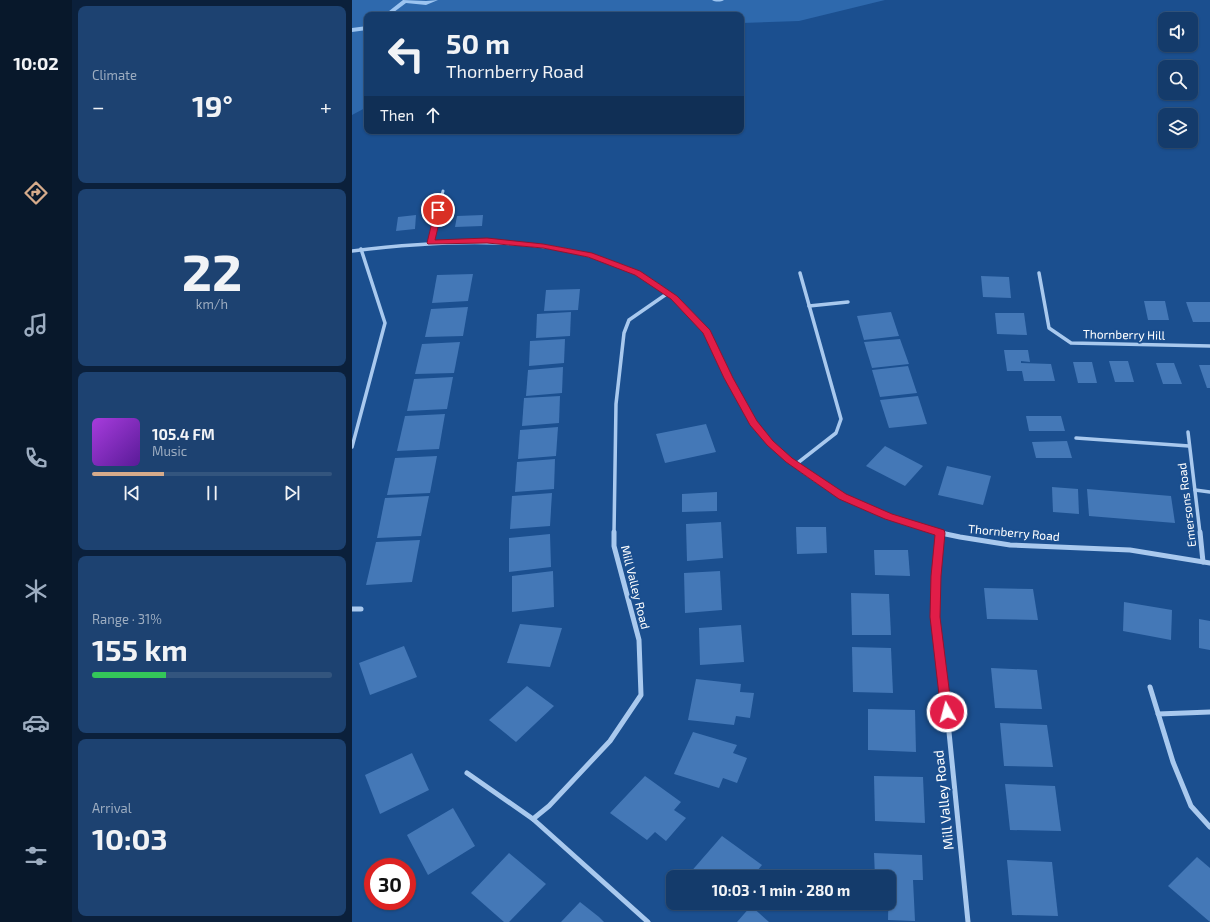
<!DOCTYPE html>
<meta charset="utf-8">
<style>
body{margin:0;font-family:"Exo 2",sans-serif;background:#1d4271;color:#f1f3f6;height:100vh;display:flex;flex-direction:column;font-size:15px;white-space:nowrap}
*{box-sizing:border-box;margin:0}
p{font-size:13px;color:#9dadc1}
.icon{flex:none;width:22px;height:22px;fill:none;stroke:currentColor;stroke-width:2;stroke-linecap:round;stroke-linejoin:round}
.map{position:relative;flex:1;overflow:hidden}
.details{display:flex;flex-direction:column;gap:6px;padding:6px;background:#0b203b;width:280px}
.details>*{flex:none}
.hud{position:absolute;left:12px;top:12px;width:380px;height:122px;border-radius:8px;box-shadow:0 1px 3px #0004,0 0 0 1px #33557e;background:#143b6b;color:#f1f3f6;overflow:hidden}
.fabs{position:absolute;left:806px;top:12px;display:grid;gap:8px}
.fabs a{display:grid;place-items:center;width:40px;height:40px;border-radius:8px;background:#143b6b;box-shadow:0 1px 3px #0004,0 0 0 1px #33557e;font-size:20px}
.speed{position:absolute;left:12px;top:858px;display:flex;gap:8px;font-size:20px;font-weight:700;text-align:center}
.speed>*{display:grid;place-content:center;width:52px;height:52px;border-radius:50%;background:#143b6b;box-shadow:0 1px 3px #0004,0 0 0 1px #33557e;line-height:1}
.speed .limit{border:6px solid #d22;background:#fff;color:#111}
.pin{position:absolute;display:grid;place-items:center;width:34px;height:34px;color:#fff;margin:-17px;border:2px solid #fff;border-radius:50%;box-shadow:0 1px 4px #0007}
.me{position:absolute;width:44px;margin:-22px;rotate:353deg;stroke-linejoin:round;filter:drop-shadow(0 0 3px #0008)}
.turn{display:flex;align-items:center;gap:14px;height:84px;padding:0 16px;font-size:18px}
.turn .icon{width:52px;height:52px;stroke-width:2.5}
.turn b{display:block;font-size:28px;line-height:34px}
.then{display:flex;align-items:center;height:38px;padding:0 16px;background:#0003;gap:8px;font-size:15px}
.big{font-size:30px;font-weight:700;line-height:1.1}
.details .widget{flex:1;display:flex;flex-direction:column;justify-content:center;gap:6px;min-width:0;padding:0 14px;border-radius:8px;background:#1d4271}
.details .dial{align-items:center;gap:0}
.dial b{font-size:52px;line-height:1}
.song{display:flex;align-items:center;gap:12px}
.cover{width:48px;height:48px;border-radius:6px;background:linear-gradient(135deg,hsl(280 70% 55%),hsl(270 70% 35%))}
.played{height:4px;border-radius:2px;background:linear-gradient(90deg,#d6ab8b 30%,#33557e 30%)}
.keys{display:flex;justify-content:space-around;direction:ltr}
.heat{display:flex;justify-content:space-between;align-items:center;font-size:22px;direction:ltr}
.charge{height:6px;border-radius:3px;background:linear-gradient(90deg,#34c759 31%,#33557e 0)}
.trip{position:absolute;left:314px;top:870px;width:230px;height:40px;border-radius:8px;background:#143b6b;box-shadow:0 1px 3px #0004,0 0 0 1px #33557e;font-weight:700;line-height:40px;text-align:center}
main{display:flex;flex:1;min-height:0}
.tab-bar{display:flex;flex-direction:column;width:72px;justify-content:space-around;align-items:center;background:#08182b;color:#9dadc1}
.tab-bar .icon{width:28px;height:28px}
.tab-bar .on{color:#d6ab8b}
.tab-bar b{font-size:18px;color:#f1f3f6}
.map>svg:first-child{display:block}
.green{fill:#2e69ad}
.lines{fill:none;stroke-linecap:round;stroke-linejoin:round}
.stream{fill:#9cc4f0;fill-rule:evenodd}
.building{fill:#4478b7}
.street-far2{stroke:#a9c9ee;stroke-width:3}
.street-far1{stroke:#a9c9ee;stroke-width:3.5}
.street{stroke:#a9c9ee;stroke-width:5}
.route{fill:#e11d48;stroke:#92132f}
.labels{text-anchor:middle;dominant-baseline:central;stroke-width:4;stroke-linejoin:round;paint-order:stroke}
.street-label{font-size:12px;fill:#fff;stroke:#1b4f8f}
.near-street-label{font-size:14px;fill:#fff;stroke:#1b4f8f}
</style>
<main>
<nav class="tab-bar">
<b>10:02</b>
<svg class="icon on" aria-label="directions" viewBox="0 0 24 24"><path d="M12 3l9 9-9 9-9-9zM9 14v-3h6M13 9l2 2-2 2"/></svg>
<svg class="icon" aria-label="music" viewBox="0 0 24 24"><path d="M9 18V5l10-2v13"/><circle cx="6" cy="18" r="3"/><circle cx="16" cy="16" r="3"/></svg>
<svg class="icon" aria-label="phone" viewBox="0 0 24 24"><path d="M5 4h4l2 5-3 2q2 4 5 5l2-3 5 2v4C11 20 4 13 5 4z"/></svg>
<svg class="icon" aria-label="climate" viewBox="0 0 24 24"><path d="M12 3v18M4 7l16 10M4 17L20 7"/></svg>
<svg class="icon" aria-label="car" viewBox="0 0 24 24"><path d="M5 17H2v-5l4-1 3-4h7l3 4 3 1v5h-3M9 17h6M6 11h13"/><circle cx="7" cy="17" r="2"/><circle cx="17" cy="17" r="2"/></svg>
<svg class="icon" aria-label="filters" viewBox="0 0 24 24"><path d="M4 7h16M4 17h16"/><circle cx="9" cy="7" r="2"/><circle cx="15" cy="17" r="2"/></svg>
</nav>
<section class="details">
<div class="widget"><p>Climate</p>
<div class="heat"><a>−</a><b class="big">19°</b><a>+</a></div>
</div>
<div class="widget dial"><b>22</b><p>km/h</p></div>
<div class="widget">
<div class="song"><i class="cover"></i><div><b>105.4 FM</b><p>Music</p></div></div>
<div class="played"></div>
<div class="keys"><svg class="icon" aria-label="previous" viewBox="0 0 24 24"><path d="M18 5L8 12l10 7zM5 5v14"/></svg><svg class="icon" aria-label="pause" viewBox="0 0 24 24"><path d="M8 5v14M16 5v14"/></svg><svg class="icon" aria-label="next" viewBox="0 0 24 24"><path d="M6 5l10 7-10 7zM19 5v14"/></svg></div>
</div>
<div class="widget"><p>Range · 31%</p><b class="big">155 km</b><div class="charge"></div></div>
<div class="widget"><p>Arrival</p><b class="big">10:03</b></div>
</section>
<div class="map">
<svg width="858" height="922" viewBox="0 0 858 922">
<rect width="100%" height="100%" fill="#1b4f8f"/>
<polygon class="green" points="0,0 533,0 447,21 389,23 389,15 15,15 15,107 0,115"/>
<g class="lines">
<g class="stream">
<polygon points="51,0 74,1 86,0 74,5 54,3 38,15 32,15"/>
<path d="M360,0H372C369,2 363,2 360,0Z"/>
<polygon points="15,26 15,30 0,32 0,28"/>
</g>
</g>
<g class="building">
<polygon points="64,215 63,229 44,231 46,217"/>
<polygon points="131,215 130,226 103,227 105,216"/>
<polygon points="121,274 116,301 80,303 85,275"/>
<polygon points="629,276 657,277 659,298 631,297"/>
<polygon points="228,289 226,310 192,311 194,290"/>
<polygon points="792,301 813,301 817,320 796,320"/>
<polygon points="834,302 858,302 858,322 841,322"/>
<polygon points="116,307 111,336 73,337 79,309"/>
<polygon points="219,312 218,336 184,338 185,314"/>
<polygon points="539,312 547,336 512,340 505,316"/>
<polygon points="643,313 672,313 675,335 645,334"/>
<polygon points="213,339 212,363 177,366 178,341"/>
<polygon points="548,339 557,364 520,368 512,342"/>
<polygon points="108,342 102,373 63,374 70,344"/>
<polygon points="652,350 676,350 678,362 669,361 669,363 699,364 703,381 672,381 670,371 655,371"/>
<polygon points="757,361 776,361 782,382 763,382"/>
<polygon points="721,362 740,362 745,383 726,383"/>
<polygon points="804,363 822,363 830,384 811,384"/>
<polygon points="847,365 858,365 858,388 855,388"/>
<polygon points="556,366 565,393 528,397 520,370"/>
<polygon points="211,367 210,393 174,396 176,370"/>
<polygon points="101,377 95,409 55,411 62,379"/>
<polygon points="208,396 207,423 170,426 172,398"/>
<polygon points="566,396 575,424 537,428 528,400"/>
<polygon points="93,414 87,449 45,451 53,416"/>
<polygon points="674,416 709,416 713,431 677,431"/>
<polygon points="354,424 364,452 313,463 304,434"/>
<polygon points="206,427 204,456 166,459 168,430"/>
<polygon points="715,441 720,458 684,458 680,442"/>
<polygon points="533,446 571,466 553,486 514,466"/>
<polygon points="85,456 78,493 35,495 43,458"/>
<polygon points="203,459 202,489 163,492 165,462"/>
<polygon points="595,466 639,476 631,505 586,495"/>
<polygon points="700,487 726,489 727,514 701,512"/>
<polygon points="735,489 819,496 823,523 737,516"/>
<polygon points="365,492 365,511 330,512 330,494"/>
<polygon points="200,493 198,526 158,529 160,496"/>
<polygon points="77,496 69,536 25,538 33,498"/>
<polygon points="369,522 371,558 335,561 334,524"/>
<polygon points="444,527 474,527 475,553 445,554"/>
<polygon points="198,534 199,567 157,572 157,538"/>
<polygon points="68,540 60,582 14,585 24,542"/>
<polygon points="522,550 556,550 558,576 523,575"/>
<polygon points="201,571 202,607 160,612 160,576"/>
<polygon points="368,571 370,610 333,613 332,573"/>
<polygon points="632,588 681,589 686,620 635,619"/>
<polygon points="499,593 537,594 539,635 500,635"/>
<polygon points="772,602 820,610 819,640 771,631"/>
<polygon points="847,619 858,621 858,650 847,648"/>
<polygon points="168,624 210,628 198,667 155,663"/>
<polygon points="389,625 392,662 348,665 347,628"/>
<polygon points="52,646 65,677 18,695 7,663"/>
<polygon points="500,647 539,648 541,693 501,692"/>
<polygon points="639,668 685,670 690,709 643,708"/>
<polygon points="344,679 389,684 388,692 402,693 398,718 384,716 382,725 336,720"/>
<polygon points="175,686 202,706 164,742 137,720"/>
<polygon points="516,709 563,710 564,752 516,750"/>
<polygon points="648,723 695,725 701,767 652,766"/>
<polygon points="341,732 385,745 381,753 395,758 385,783 371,778 367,788 322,774"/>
<polygon points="60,753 77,790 28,814 13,775"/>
<polygon points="293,776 329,802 322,810 334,818 314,841 303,832 295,840 258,813"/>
<polygon points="522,776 571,777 573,823 523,821"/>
<polygon points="653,784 703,786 709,831 658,830"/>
<polygon points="101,808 123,846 76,875 55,835"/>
<polygon points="370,836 410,865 400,877 340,877 337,874"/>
<polygon points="157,853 194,884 157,922 152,922 119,893"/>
<polygon points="522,853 570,855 571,880 561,880 563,921 536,920 537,877 523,877"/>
<polygon points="845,857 858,868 858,922 816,886"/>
<polygon points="655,860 700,862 706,916 660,915"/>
<polygon points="228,902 247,917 252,922 209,922"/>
<polygon points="399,906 417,922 385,922"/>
</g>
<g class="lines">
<polyline class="street-far2" points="81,232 91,191"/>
<g class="street-far1">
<polyline points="79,243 82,231"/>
<path d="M0,251C89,240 211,232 292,277C314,289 335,308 351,327C361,340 367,356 373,371C380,385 387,399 395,412C434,476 517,517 588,533"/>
<polyline points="687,273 697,328 719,343 858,346"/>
<polyline points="457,306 496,302"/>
<polyline points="836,432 848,533"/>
<polyline points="724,438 837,446"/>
<polyline points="0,447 33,323 9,249"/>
<polyline points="443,465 484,433 489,419 448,273"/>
<polyline points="843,490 858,492"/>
<polyline points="262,533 264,404 272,333 277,320 316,293"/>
</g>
<g class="street">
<polyline points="584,532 608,537 658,545 778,550 858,563"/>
<polyline points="848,532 851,562"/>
<polyline points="588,533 584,576 583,617 595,712 616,922"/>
<polyline points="0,609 9,609"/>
<polyline points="798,687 821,762 839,806 858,827"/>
<polyline points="806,714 858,712"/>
<polyline points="115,773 181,819 296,922"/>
<polyline points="181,819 197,806 258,741 289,695 287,640 262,546 262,532"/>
</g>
</g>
<polygon class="route" points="86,208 90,210 83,240 135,238 191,244 240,253 288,271 325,296 358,330 381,378 405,421 421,441 440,458 494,494 540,514 592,530 593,533 589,576 588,617 600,712 599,716 595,717 591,716 589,712 578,617 579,576 583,535 533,519 487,499 434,462 415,445 398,425 372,378 351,333 319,299 283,275 236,257 191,248 135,243 76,244 75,243 83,210"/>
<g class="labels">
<g class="street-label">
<text transform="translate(772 334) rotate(1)">Thornberry Hill</text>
<text transform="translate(834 505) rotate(-97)">Emersons Road</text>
<text transform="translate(662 532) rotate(5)">Thornberry Road</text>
<text transform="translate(284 587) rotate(76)">Mill Valley Road</text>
</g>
<g class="near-street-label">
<text transform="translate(591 800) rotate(-96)">Mill Valley Road</text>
</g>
</g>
</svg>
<div class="fabs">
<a><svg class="icon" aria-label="sound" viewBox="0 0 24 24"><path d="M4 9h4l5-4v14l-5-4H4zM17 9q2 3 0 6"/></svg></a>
<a><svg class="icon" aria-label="search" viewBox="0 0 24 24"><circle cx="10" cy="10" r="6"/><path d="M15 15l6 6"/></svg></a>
<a><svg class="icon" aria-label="layers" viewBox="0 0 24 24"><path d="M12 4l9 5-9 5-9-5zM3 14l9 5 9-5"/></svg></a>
</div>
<div class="speed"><div class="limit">30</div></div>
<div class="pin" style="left:86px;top:210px;background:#d93025"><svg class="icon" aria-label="arrive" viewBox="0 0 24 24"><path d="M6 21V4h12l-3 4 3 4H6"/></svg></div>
<svg class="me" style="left:595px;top:712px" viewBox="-20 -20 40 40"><circle r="17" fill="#e11d48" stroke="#fff" stroke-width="3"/><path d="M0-11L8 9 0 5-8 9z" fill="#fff"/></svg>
<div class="trip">10:03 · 1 min · 280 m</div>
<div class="hud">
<div class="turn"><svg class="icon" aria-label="left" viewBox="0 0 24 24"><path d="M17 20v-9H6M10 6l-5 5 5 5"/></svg><div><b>50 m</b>Thornberry Road</div></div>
<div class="then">Then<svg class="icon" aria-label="ahead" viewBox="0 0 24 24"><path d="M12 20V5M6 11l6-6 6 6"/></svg></div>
</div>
</div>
</main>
